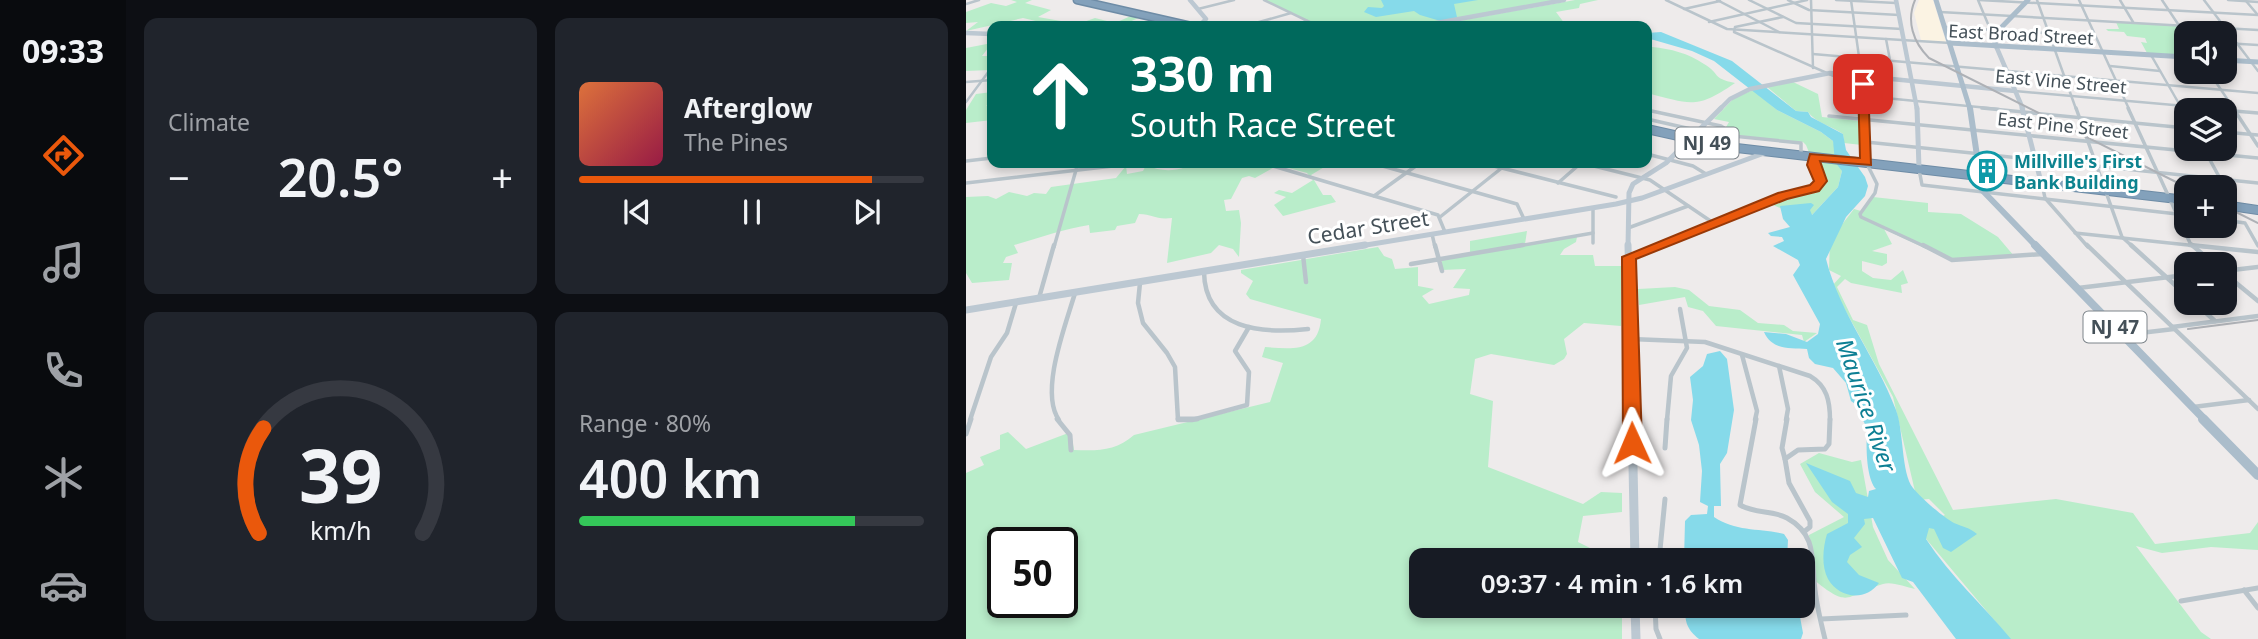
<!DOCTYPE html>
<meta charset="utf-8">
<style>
body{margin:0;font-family:"Noto Sans",sans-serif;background:#20242c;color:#f1f3f6;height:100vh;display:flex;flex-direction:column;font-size:26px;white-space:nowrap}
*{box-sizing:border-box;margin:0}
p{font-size:23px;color:#9ea1a6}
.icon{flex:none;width:38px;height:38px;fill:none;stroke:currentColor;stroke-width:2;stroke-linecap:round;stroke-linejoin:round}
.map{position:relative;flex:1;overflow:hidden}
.sheet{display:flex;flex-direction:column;gap:18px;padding:18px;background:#0d0f14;width:840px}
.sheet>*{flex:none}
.hud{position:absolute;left:21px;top:21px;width:665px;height:147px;border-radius:14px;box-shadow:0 4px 10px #0003;background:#00695c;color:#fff;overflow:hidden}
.fabs{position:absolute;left:1208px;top:21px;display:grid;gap:14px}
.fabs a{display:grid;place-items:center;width:63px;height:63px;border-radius:14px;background:#171b24;box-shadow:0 4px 10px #0003;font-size:35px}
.speed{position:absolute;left:21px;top:527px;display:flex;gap:14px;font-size:35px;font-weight:700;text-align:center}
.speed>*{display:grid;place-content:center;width:91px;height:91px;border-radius:50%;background:#171b24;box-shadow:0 4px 10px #0003;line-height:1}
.speed .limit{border:4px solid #111;border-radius:10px;background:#fff;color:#111}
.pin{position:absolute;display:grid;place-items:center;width:60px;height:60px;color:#fff;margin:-30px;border-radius:14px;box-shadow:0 4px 10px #0006}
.me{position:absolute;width:77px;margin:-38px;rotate:359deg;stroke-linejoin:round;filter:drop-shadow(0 0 5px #0008)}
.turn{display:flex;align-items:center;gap:24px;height:147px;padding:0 28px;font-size:32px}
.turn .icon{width:91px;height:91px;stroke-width:2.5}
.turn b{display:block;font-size:49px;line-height:60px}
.big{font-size:52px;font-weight:600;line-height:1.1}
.sheet .card{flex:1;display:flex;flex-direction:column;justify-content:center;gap:10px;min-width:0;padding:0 24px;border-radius:14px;background:#20242c}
.sheet .dial{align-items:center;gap:0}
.dial svg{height:182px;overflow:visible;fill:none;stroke:#363941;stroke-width:7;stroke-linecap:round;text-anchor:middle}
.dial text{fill:#f1f3f6;stroke:none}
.song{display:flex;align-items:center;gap:21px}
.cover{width:84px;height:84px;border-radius:10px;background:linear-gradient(135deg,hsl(20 70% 55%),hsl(340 70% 35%))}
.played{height:7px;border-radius:4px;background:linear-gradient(90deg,#ea580c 85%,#363941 85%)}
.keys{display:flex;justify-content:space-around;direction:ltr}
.heat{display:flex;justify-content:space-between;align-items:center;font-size:38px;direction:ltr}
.charge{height:10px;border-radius:5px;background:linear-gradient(90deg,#34c759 80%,#363941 0)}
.sheet .tiles{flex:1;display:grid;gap:18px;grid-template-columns:repeat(2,1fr)}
.trip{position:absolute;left:443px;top:548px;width:406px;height:70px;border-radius:14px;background:#171b24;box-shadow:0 4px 10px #0003;font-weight:600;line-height:70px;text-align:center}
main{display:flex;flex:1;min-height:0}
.tab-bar{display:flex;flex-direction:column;width:126px;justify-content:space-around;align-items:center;background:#090b0e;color:#9ea1a6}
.tab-bar .icon{width:49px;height:49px}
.tab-bar .selected{color:#ea580c}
.tab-bar b{font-size:32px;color:#f1f3f6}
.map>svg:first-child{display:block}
.commercial{fill:#fbf3e3}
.green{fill:#b9edca;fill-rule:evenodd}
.water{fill:#86daea}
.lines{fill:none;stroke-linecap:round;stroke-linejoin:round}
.highway-far1-casing{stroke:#6e8ca6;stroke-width:9}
.highway-casing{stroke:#6e8ca6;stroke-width:10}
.street-far3{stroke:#b9c4cb;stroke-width:2.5}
.street-far2{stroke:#b9c4cb;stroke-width:3.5}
.street-far1{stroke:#b9c4cb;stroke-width:4.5}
.street{stroke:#b9c4cb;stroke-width:5}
.secondary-far3{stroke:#bcc8d2;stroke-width:4.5}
.secondary-far2{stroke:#bcc8d2;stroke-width:5}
.secondary-far1{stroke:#bcc8d2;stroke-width:7}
.secondary{stroke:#bcc8d2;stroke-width:9}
.primary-far3{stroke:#abbdcb;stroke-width:5}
.primary-far2{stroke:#abbdcb;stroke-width:6}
.primary-far1{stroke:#abbdcb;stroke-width:8}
.primary{stroke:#abbdcb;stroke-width:10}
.highway-far1{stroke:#83a1bb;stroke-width:6}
.highway{stroke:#83a1bb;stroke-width:8}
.rail{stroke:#aeb1b6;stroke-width:2}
.route{fill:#ea580c;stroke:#983908;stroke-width:2}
.labels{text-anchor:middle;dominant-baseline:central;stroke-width:6;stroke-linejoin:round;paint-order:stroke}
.far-street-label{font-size:18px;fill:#445058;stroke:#fff}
.far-culture-label{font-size:18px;font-weight:bold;fill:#0d838f;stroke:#fff;text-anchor:start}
.shield{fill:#fff;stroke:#7c848a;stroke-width:2}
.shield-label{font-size:19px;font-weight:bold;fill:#445058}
.street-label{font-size:21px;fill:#445058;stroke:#fff}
.water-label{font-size:23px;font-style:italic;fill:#0d7f94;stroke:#fff}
</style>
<main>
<nav class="tab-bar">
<b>09:33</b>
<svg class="icon selected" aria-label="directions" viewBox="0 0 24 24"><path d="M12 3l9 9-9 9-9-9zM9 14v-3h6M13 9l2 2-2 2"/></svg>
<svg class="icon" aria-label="music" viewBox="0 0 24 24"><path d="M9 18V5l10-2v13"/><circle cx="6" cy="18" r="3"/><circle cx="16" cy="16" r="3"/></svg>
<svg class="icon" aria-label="phone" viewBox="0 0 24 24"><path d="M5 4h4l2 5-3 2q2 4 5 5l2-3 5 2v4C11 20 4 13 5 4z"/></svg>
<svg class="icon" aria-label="climate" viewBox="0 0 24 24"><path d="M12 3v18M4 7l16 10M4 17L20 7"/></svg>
<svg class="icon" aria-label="car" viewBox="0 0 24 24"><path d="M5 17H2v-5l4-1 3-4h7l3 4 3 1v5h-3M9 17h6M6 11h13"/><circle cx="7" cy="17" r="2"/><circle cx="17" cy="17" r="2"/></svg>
</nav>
<section class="sheet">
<div class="tiles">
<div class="card"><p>Climate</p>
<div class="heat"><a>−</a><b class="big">20.5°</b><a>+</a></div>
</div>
<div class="card">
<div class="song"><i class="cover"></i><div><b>Afterglow</b><p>The Pines</p></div></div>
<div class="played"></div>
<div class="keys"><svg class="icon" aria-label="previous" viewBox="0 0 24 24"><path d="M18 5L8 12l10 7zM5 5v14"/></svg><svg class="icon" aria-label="pause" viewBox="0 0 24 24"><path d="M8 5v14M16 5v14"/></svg><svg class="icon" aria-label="next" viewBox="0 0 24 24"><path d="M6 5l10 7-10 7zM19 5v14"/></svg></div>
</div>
<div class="card dial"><svg viewBox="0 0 100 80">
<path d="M14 69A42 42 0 1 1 86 69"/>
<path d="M14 69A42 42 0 0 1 16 23" stroke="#ea580c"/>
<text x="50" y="56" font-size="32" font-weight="700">39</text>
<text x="50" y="72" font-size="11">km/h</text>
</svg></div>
<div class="card"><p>Range · 80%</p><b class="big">400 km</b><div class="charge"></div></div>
</div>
</section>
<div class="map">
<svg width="1292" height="639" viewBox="0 0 1292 639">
<rect width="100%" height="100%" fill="#eeebeb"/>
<polygon class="commercial" points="953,0 967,0 980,42 955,40 948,13"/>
<g class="green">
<polygon points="45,0 66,0 59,3 85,10 72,17 112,24 129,18 149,23 167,15 175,17 156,25 159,26 91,26 57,18 0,31 12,22 0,23 0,12 25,3 40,6 51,2"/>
<polygon points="298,0 592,0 449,26 352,26"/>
<polygon points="609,0 632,0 614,4 613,8 590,12 599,24 618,26 494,26 492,21"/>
<polygon points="1150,22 1212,25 1220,36 1220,55 1181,53 1175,42 1181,43 1179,38 1161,36 1158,32 1142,31 1140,29 1153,29"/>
<path d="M681,38L687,39L683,42L686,47C705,49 722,53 738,64C755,74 745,78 769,83C730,110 725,104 681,93Z"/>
<polygon points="26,43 16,56 26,56 24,70 0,71 0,48"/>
<path d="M827,82L852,94L856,117L895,121L896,145L878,143L877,134C866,126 850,123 842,112L830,111L800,86Z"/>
<polygon points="787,90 811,110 855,132 867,141 876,171 872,187 845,216 830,215 805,204 855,182 840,145 837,142 769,135 760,127 763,122 748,119 768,98"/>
<polygon points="26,92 26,102 20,106 26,106 26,120 0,123 0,110 10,94"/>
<path d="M218,163H365L345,175L357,195H365L370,202L317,216L308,205L320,197L308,193L313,190L326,193L347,180L341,173L312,165L289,178L283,176L276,178L265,199L258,200L260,211L273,210L275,223L273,257L267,249L253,245L245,253L201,263L206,218C189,220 187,214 173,214L169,223L151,226L149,230L124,233L123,225C97,229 74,238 48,245L52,253L40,257L37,263H46L43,280L6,283L0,273V197L22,196L30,199L43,192L61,196L68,193L80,194L85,187L150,178L160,166L161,174L177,171L180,165C194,171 205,172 220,167Z"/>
<polygon points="907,197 962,203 962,212 995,214 1032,237 1048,256 984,260 918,229 926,244 906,251 921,254 921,263 916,266 896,261 896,271 907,278 925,280 937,270 942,283 935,285 936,293 885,283 879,279 871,287 887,320 901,325 913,364 987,510 1090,499 1167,513 1189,544 1284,533 1292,522 1292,550 1245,547 1196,553 1170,546 1235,632 1245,639 1044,639 956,534 958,525 979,515 963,499 951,500 927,397 866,286 875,276 863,270 864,240 888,209 895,211"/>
<path d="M561,231L559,244L611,237L610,242L598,249L594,255H627L629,266H655V326L618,323L598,339L601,354L598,359L588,365L525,354L509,359L504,394L527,401L522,467L617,504L635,492L656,493V512L617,516L612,542L634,553H656V560H455V606H656V639H0V473L18,465L14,457L34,449V435L42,432L60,449L105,432L108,450C132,451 150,451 168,435L304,402L317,363L296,357L299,347C326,349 352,353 355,319L284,299L280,294L287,281L275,273V270L412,247L418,256L426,259L429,269L452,267V286L468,289L456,296L463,304L503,295L504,289L487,288L500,269L476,270V259L504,254V241ZM37,542H96V602H37Z"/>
<polygon points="709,287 723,290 743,306 774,310 792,323 818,325 827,331 851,333 838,342 836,335 750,326 737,311 722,307 719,297 673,305 672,289"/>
<path d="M853,453L886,462L895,460L907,527L922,560L949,589C940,587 925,581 917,584C879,595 885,610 848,580L843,535L878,517L849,492L834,464Z"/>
</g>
<g class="water">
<polygon points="415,0 512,0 488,4 493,26 478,26 478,22 454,15 448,11 410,17 398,12 402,7 416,8 418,6"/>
<path d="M695,32L766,61L830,111L842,112L845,117L877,134L880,150L899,177L902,186L899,196L880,217L860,259C874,314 910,357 930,410C938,431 935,473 947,488C955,498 977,517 988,523C997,527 1003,527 1011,534L985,552L977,548L968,529L963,528L960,539C984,576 1017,605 1045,639H990L947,582L936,578L907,518L898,519L899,524L888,538L896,547L884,555L881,562L893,575L913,583C899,602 873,598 862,579C855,566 857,547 861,534L882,523V514L866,502L840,463L884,481L890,493L902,497L903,491L910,489C900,478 900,446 901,432C902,426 894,417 892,410L896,409L885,401L880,383L867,368L849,364L843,358L841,349C823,348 806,350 798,332L820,334L841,342L852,334L854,324L827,275L834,265L832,260L807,246L818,241L816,237L805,236L802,233L824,227L817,219L814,206L845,203L848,205L844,210L846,215L872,187L876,171L869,162L867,141L855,132L811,110L748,61L726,51L681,38V33Z"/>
<path d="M754,351L761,359L768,410L761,453L754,464L755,506H748V517C770,532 794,528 818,534L822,540L821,560H718L719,521L725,515L741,514L742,506L734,502L736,471L733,445L725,420L727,400L724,377L737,366L741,354Z"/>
<path d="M719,606H832L837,633L835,639H733C720,629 719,621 719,606Z"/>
</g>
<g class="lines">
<defs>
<polyline id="highway-far1" points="111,0 225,26"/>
<g id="highway">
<polyline points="681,129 762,147 1220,200"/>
<polyline points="1258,205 1292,210"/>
</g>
</defs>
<use href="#highway-far1" class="highway-far1-casing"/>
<use href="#highway" class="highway-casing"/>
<g class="street-far3">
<polyline points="298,0 352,26"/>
<polyline points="700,0 761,29 984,43"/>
<polyline points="751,0 813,32"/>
<polyline points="783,0 830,23 936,29"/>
<polyline points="822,0 843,10 933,15"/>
<polyline points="845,0 847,68"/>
<polyline points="870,0 930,3"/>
<polyline points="885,0 897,85 898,109"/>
<polyline points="1012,0 1027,36"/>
<polyline points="1013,0 1292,15"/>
<polyline points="1071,0 1110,109"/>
<polyline points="1113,0 1163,109"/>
<polyline points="1154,0 1167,22"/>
<polyline points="1196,0 1220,36"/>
<polyline points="1238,0 1292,71"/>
<polyline points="1262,0 1292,2"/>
<polyline points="1280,1 1291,14"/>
<polyline points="0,4 13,0"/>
<polyline points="232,9 268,0"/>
<polyline points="718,9 754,1"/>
<polyline points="974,12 1292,30"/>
<polyline points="817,17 769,27 768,32 897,89"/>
<polyline points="743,22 841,0"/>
<polyline points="279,26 325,13"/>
<polyline points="325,26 341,21"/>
<polyline points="379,26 386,25"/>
<polyline points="979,27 1128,36"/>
<polyline points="920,39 924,60"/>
<polyline points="1258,43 1292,45"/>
<polyline points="847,54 1292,93"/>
<polyline points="1185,55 1216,109"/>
<polyline points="1144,66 1194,71"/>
<polyline points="1243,72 1268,109"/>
<polyline points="0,82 26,80"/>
<polyline points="1049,91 1253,109"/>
<polyline points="898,96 1033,109"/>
<polyline points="0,102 26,67"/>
</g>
<g class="street-far2">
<polyline points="898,108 899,160 911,184 909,193 894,214 895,217 960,247"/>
<polyline points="1016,108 1220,128"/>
<polyline points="1110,108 1156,237 1167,247"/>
<polyline points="1162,108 1224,243 1228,247"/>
<polyline points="1215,108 1220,117"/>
<polyline points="1233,108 1292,113"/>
<polyline points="1267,108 1292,146"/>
<polyline points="681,110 755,126 767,134"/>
<polyline points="863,116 1292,158"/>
<polyline points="681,119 747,134 835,143 835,156"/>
<polyline points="1258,132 1292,135"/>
<polyline points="900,142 1292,183"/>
<polyline points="1238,149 1269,206"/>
<polyline points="681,154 727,166 740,174"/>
<polyline points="0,161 26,158"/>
<polyline points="297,163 472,215 479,232"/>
<polyline points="406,163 551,204 558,219"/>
<polyline points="516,163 650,197"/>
<polyline points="616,163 684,180 749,224"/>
<polyline points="953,169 956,185 1220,215"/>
<polyline points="0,183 173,163"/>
<polyline points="592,183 615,163"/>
<polyline points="1076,184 1079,198 1122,247"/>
<polyline points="408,196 454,163"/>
<polyline points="627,208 627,243"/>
<polyline points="474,217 542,163"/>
<polyline points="1258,220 1279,223 1292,246"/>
<polyline points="662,228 722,206"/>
<polyline points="1109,233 1241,247"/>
<polyline points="466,234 469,247"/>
<polyline points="88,247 112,163"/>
<polyline points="546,247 627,233"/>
<polyline points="689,247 813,197 849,188 854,181 847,164 848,158"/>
</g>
<g class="street-far1">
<polyline points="469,245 476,271"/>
<polyline points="957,245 986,260 1077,254"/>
<polyline points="1121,245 1292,409"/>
<polyline points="1165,245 1220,295"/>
<polyline points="1224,245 1292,252"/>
<polyline points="1226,245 1248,264"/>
<polyline points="337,255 340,282"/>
<polyline points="663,257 693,245"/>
<polyline points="445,264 557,245"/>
<polyline points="1258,271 1292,267"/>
<path d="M238,272C239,330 296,334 342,329"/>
<polyline points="1258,273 1292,301"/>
<polyline points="174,283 172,303 177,323 201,353 209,367 212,420 226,420 281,405 283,372 269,351 283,327"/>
<polyline points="1112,288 1220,275"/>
<polyline points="73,298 88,245"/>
<polyline points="1229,303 1249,321"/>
<polyline points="1206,327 1292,316"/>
<polyline points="1157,335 1208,329"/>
<path d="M665,339L739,342L844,376C861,386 864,401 864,420"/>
<polyline points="776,355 791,411 789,420"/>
<polyline points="813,366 822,409 820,420"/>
<polyline points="1227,407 1283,400"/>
<polyline points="4,420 25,357 41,333 50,303"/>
<path d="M93,420C73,392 100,324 109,293"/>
<polyline points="701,420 705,376 721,348 714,309"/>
</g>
<g class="street">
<polyline points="91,419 104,435 105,450"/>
<polyline points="212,419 231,419"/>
<path d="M790,419L774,505C789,514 807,510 821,518C852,535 845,561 849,590C851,607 855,623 859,639"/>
<polyline points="0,434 5,419"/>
<polyline points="699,448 701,419"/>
<polyline points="819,459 816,448 821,419"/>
<polyline points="839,531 844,527 844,521 823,483 819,459 832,450 859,449 863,444 864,419"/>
<polyline points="693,560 699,499"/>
<polyline points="1278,590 1292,608"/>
<polyline points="1215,601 1292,588"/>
<polyline points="689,606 690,629 694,639"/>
<polyline points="855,619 940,615"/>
</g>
<g class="secondary-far3">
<polyline points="224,0 240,19 233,26"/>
<polyline points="930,0 951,109"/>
<polyline points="454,26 598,0"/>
<polyline points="0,33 26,34"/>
<polyline points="1030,46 1057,109"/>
<polyline points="754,109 764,99 784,89 864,73 1049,91"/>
</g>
<g class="secondary-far2">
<polyline points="951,108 953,168"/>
<polyline points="1056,108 1075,182"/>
<polyline points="388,247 650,204 676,198 801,152"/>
<polyline points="662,247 663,193 667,184 700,163 755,108"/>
</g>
<g class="secondary-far1">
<polyline points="662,245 666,420"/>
<polyline points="0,310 399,245"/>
</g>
<g class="secondary">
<polyline points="666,419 669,560"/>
<polyline points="669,606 670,639"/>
</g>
<g class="primary-far3">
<polyline points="970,0 1004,109"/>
<polyline points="984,43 1220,57"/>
<polyline points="1030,46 1027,36 1062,0"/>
<polyline points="1258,60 1292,62"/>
</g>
<polyline class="primary-far2" points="1004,108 1016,190 1071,247"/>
<polyline class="primary-far1" points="1069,245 1239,420"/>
<polyline class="primary" points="1237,419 1292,475"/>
<use href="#highway-far1" class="highway-far1"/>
<use href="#highway" class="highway"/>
<g class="rail">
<path d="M949,0C940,21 947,42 963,58L1220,187"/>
<polyline points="1258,206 1292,223"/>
<polyline points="1222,329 1292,320"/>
</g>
</g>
<polygon class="route" points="897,81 902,84 905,165 854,161 861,181 853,191 821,199 670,259 676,443 673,447 660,447 657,443 656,257 812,193 844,185 848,181 841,165 844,154 894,158 892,84"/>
<defs>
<symbol id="building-ring" viewBox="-11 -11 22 22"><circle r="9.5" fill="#fff" stroke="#0f9aa8" stroke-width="1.5"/><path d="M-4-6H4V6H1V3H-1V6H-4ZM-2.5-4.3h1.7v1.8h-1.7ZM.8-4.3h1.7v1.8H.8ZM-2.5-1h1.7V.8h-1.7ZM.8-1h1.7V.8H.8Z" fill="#0f9aa8"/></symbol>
</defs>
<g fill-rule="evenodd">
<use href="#building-ring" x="999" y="149" width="44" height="44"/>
</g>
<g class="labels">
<g class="far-street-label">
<text transform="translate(1055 34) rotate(3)">East Broad Street</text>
<text transform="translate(1095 81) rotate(5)">East Vine Street</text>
<text transform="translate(1097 125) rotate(6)">East Pine Street</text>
</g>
<g class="far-culture-label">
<text x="1048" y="161">Millville's First<tspan x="1048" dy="21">Bank Building</tspan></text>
</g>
<g class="shield">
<rect x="709.5" y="127.5" width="63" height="31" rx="5"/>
<rect x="1117.5" y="311.5" width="63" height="31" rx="5"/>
</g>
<g class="shield-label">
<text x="741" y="143">NJ 49</text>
<text x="1149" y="327">NJ 47</text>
</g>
<g class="street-label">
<text transform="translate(402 227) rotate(-9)">Cedar Street</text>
</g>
<g class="water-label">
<text transform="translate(901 405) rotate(71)">Maurice River</text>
</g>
</g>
</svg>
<div class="fabs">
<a><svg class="icon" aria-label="sound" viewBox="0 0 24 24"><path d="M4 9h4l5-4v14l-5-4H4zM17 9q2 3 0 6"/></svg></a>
<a><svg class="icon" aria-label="layers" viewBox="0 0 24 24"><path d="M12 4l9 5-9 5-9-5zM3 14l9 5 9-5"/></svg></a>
<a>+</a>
<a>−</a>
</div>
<div class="speed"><div class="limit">50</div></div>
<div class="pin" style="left:897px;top:84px;background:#d93025"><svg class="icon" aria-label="arrive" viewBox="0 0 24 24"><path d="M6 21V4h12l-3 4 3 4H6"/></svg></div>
<svg class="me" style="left:666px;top:443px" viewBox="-20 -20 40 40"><path d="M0-17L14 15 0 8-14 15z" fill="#ea580c" stroke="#fff" stroke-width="4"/></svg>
<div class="trip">09:37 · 4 min · 1.6 km</div>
<div class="hud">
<div class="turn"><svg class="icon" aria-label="ahead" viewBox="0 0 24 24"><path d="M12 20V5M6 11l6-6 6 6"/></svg><div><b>330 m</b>South Race Street</div></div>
</div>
</div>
</main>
